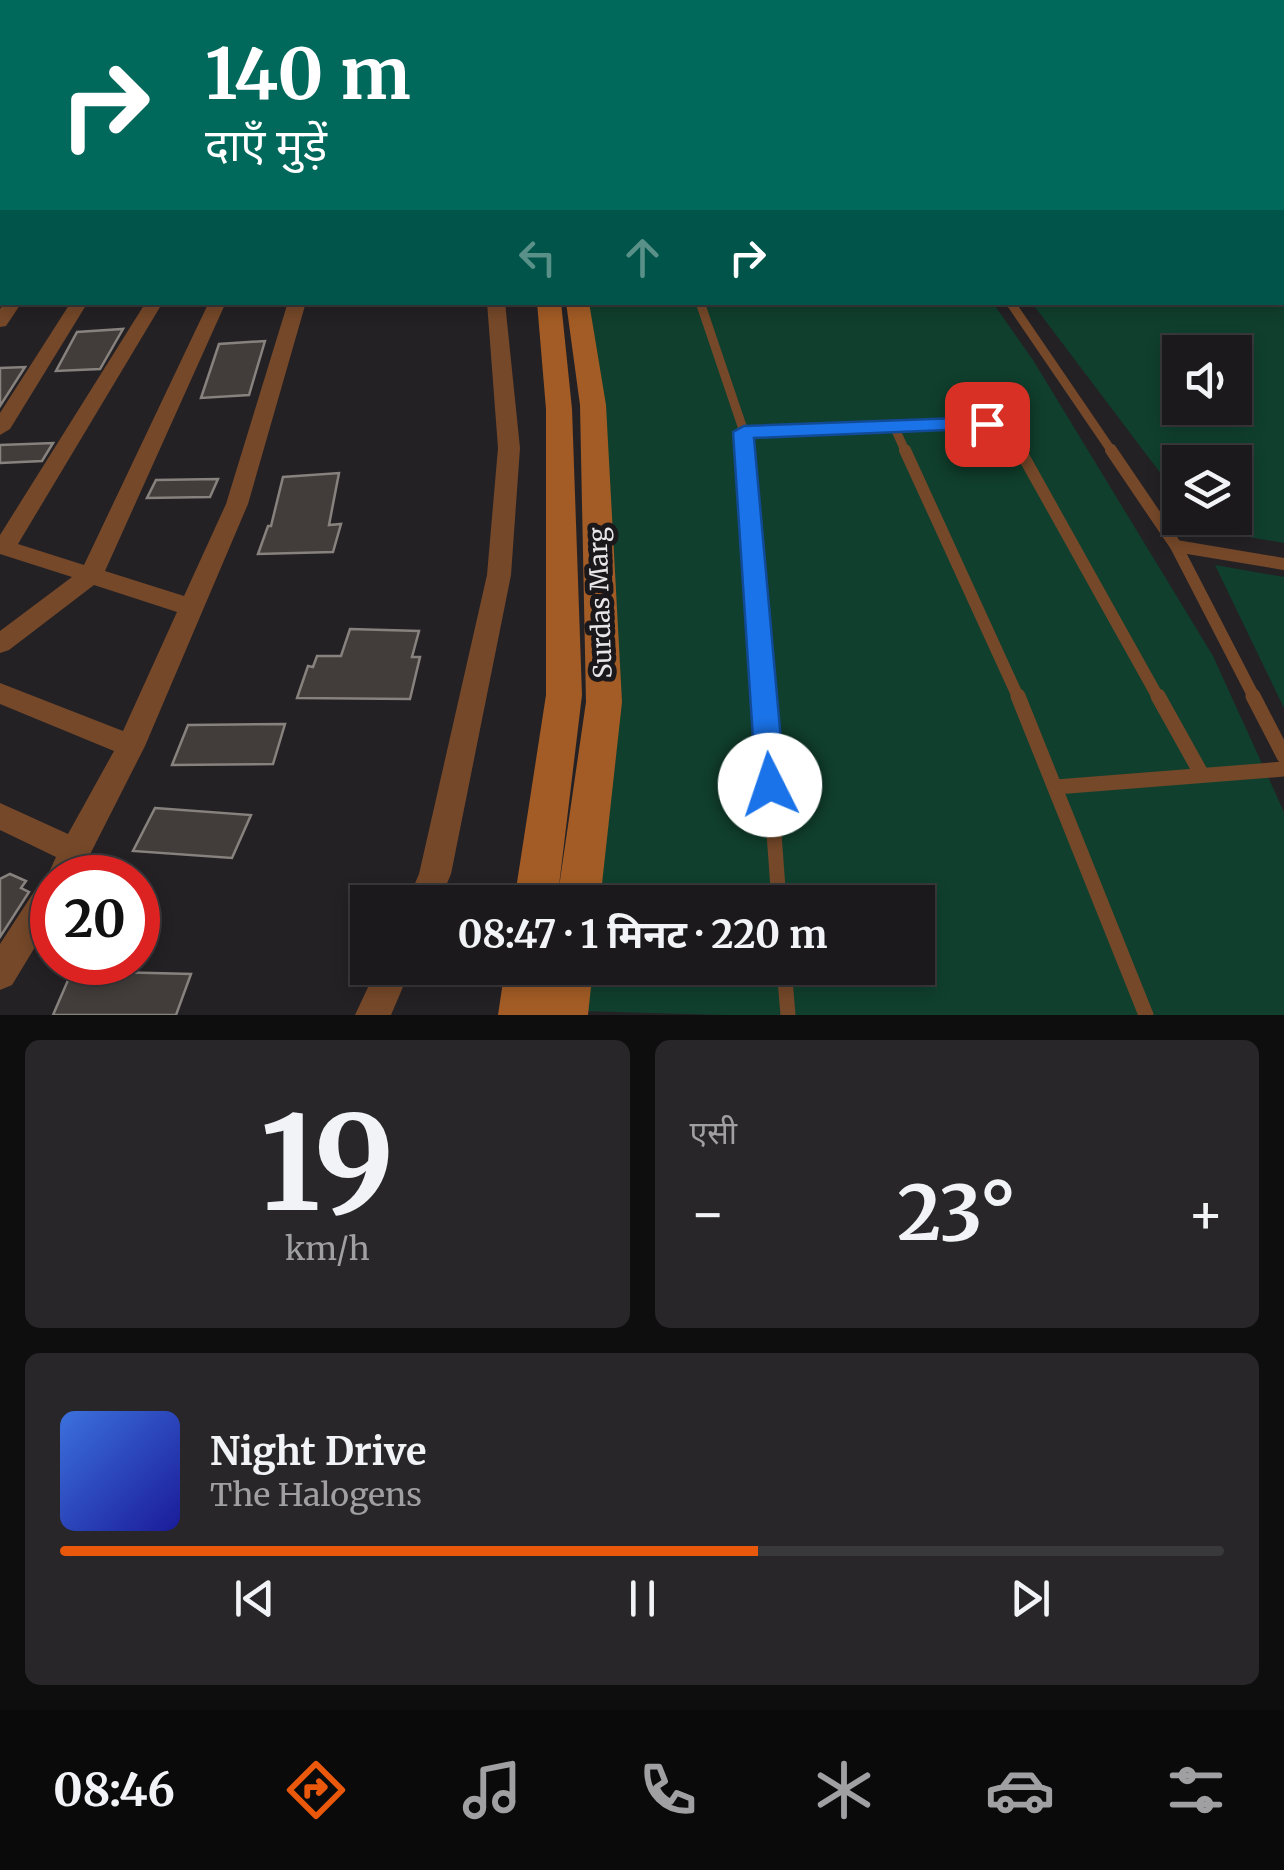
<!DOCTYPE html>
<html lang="hi">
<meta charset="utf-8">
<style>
body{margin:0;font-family:Merriweather,"Noto Sans Devanagari",serif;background:#282629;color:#f1f3f6;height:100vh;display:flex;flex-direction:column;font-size:38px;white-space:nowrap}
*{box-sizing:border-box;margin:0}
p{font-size:32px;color:#a0a0a3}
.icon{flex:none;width:55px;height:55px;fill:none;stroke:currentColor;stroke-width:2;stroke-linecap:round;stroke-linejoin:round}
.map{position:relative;height:1015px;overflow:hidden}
.sheet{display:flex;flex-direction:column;gap:25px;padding:25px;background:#0f0e0f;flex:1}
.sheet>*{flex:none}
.guide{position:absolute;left:0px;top:0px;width:1285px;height:305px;box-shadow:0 5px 15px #0003,0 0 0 2px #39383b;background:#00695c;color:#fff;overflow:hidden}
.tools{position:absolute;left:1162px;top:335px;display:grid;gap:20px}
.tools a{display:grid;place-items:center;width:90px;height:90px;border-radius:0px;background:#1b191c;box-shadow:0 5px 15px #0003,0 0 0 2px #39383b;font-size:50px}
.speed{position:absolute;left:30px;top:855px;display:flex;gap:20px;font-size:50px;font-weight:700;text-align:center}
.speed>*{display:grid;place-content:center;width:130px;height:130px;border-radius:50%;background:#1b191c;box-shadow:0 5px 15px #0003,0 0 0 2px #39383b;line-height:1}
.speed .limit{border:15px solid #d22;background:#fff;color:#111}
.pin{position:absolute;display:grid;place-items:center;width:85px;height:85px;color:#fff;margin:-42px;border-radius:20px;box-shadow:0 5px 15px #0006}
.me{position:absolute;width:110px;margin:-55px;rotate:356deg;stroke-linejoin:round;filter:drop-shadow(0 0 8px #0008)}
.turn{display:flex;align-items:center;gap:35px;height:210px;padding:0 40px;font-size:45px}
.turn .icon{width:130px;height:130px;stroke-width:2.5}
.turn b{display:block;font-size:70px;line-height:85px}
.lanes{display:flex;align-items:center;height:95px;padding:0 40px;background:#0003;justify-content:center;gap:50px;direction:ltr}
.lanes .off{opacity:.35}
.big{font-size:75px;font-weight:700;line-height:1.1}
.sheet .tile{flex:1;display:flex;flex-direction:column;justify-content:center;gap:15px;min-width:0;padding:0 35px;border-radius:15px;background:#282629}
.sheet .dial{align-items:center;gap:0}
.dial b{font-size:130px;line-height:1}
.song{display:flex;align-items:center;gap:30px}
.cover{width:120px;height:120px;border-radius:15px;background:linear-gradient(135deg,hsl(220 70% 55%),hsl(240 70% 35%))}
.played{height:10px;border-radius:5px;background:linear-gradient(90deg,#ea580c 60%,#39383b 60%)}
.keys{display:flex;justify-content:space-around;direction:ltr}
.heat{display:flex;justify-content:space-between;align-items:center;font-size:55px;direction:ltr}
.sheet .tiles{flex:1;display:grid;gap:25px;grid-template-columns:1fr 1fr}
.tile:last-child{grid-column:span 2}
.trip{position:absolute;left:350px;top:885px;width:585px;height:100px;border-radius:0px;background:#1b191c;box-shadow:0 5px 15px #0003,0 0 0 2px #39383b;font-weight:700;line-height:100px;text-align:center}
.tab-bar{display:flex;height:160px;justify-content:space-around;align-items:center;background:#0b0a0b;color:#a0a0a3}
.tab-bar .icon{width:70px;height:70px}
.tab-bar .current{color:#ea580c}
.tab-bar b{font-size:45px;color:#f1f3f6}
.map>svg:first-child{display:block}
.green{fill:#103f2d;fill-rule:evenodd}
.building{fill:#423d3a;stroke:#88827e;stroke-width:2.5}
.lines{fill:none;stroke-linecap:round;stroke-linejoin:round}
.service-far3{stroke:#754829;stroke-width:5}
.service-far2{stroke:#754829;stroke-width:9}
.service-far1{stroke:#754829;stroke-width:12}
.service{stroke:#754829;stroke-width:15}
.minor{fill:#754829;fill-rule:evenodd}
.secondary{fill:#a35c25;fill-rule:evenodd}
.route{fill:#1a73e8;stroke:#114b97;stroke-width:2.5}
.labels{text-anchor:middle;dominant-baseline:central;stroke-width:10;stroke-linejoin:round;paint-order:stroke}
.street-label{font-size:25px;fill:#e9e6e9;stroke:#1b181c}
</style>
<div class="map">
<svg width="1284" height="1015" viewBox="0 0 1284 1015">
<rect width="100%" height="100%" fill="#242125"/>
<g class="green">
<path d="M1284,227V543L1202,529L1194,518H1235V462H1180V499L1032,303L1282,302ZM1180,352H1235V408H1180Z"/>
<polygon points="584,303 993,303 1033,360 1213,656 1284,812 1284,1015 722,1015 581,1011 583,968 918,968 918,902 585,902 605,438"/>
<polygon points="1215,565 1284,577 1284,708"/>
</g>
<g class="building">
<polygon points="123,329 100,369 56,371 77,332"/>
<polygon points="265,341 249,395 201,398 219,344"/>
<polygon points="25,367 0,406 0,368"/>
<polygon points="53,443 42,461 0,463 0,445"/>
<polygon points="339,473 329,525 341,524 333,552 258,554 268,526 271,526 283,477"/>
<polygon points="218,479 210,497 147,498 156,480"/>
<polygon points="350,629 419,631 412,657 420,657 410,699 297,698 308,666 313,667 317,656 341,656"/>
<polygon points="285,724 273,764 172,765 188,725"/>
<polygon points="155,808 251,815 232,858 133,851"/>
<polygon points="10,874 26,881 21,888 29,892 0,937 0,879"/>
<polygon points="72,971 191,974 176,1015 53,1015"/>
</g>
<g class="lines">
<g class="service-far3">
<polyline points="911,0 915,2"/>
<polyline points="1275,0 1279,2"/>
</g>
<g class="service-far2">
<polyline points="700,302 744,432 746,453"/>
<polyline points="1010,302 1113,453"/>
<polyline points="894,426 906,453"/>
<polyline points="744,432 987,424 999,426 1021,453"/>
</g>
<g class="service-far1">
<polyline points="745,450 764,699"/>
<polyline points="905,450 1019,699"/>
<polyline points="1020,450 1159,699"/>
<polyline points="1111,450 1176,546 1255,699"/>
<polyline points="1176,546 1284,564"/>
</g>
<g class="service">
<polyline points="764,696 779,902"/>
<polyline points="1018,696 1146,1015"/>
<polyline points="1158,696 1202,775"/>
<polyline points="1253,696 1284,756"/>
<polyline points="1056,787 1284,769"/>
<polyline points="784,968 788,1015"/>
</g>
<g class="minor">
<polygon points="360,0 440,0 441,1 359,2"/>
<rect x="0" y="12" width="2" height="6"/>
<polygon points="2,83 2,92 0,93 0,84"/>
<rect x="0" y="148" width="2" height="8"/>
<rect x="0" y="204" width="2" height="8"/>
<rect x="0" y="246" width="2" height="10"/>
<rect x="0" y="274" width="2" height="10"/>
<polygon points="5,302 22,302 6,326 0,327 0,309"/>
<polygon points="71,302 88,302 10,429 0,435 0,413"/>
<polygon points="146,302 163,302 18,544 84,565 209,302 226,302 105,571 184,596 226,504 288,302 306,302 248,504 145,746 78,878 52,878 52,919 12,985 0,990 0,944 41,881 46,879 56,857 0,830 0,803 68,834 114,751 0,704 0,683 123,731 177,612 94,585 9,650 0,653 0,631 72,577 0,554 0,535"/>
<polygon points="487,302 505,302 520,448 511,575 451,874 439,902 407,902 419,874 487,575 498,448"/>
<polygon points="377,968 411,968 391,1015 355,1015"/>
</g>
<g class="secondary">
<polygon points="478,0 492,0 494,2 480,2"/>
<polygon points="537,302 561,302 572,409 582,695 558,894 586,702 580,405 566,302 589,302 606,405 622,702 600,902 514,902 546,695 546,409"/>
<polygon points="505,968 593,968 588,1015 498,1015"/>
</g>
</g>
<polygon class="route" points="987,417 994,419 997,424 994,428 754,438 785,785 781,793 770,797 760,793 756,785 733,432 744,426"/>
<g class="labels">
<g class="street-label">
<text transform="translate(600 603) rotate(-92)">Surdas Marg</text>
</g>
</g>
</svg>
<div class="tools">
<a><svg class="icon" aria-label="sound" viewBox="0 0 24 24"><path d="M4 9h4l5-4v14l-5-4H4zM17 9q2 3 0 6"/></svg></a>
<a><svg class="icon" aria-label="layers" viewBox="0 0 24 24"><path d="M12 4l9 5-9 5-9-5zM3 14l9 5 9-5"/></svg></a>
</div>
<div class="speed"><div class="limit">20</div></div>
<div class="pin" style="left:987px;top:424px;background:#d93025"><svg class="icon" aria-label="arrive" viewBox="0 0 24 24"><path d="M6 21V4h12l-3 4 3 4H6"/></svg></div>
<svg class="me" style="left:770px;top:785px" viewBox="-20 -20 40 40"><circle r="19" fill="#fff"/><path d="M0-13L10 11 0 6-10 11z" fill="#1a73e8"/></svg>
<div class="trip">08:47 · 1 मिनट · 220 m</div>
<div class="guide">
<div class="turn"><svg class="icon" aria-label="right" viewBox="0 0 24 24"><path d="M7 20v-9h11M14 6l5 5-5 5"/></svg><div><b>140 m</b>दाएँ मुड़ें</div></div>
<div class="lanes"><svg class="icon off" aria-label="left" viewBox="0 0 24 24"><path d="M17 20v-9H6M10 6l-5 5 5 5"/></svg><svg class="icon off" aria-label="ahead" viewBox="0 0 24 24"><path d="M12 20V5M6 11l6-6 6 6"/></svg><svg class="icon" aria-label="right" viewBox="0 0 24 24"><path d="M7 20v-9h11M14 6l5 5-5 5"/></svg></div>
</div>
</div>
<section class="sheet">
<div class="tiles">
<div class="tile dial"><b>19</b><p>km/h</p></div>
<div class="tile"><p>एसी</p>
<div class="heat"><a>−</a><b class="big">23°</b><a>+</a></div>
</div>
<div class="tile">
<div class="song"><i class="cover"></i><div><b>Night Drive</b><p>The Halogens</p></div></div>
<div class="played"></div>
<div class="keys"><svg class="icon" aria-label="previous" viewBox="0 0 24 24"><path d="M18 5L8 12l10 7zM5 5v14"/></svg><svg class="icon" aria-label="pause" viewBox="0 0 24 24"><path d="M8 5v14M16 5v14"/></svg><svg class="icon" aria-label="next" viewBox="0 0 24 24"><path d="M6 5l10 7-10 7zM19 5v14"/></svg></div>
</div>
</div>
</section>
<nav class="tab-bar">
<b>08:46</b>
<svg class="icon current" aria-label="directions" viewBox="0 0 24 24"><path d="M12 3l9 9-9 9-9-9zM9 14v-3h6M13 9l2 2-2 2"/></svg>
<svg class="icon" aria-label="music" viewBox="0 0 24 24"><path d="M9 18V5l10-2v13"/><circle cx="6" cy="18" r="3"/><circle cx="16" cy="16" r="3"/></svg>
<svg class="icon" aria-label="phone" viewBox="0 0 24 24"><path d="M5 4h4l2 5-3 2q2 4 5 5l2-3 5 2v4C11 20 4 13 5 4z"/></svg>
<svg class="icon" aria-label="climate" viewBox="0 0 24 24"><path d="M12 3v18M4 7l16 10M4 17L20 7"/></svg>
<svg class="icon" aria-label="car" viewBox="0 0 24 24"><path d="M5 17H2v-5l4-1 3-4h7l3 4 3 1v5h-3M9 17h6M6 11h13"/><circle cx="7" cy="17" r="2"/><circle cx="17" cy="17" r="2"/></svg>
<svg class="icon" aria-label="filters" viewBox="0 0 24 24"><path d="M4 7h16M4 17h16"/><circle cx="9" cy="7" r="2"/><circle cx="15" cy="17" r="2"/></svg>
</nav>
